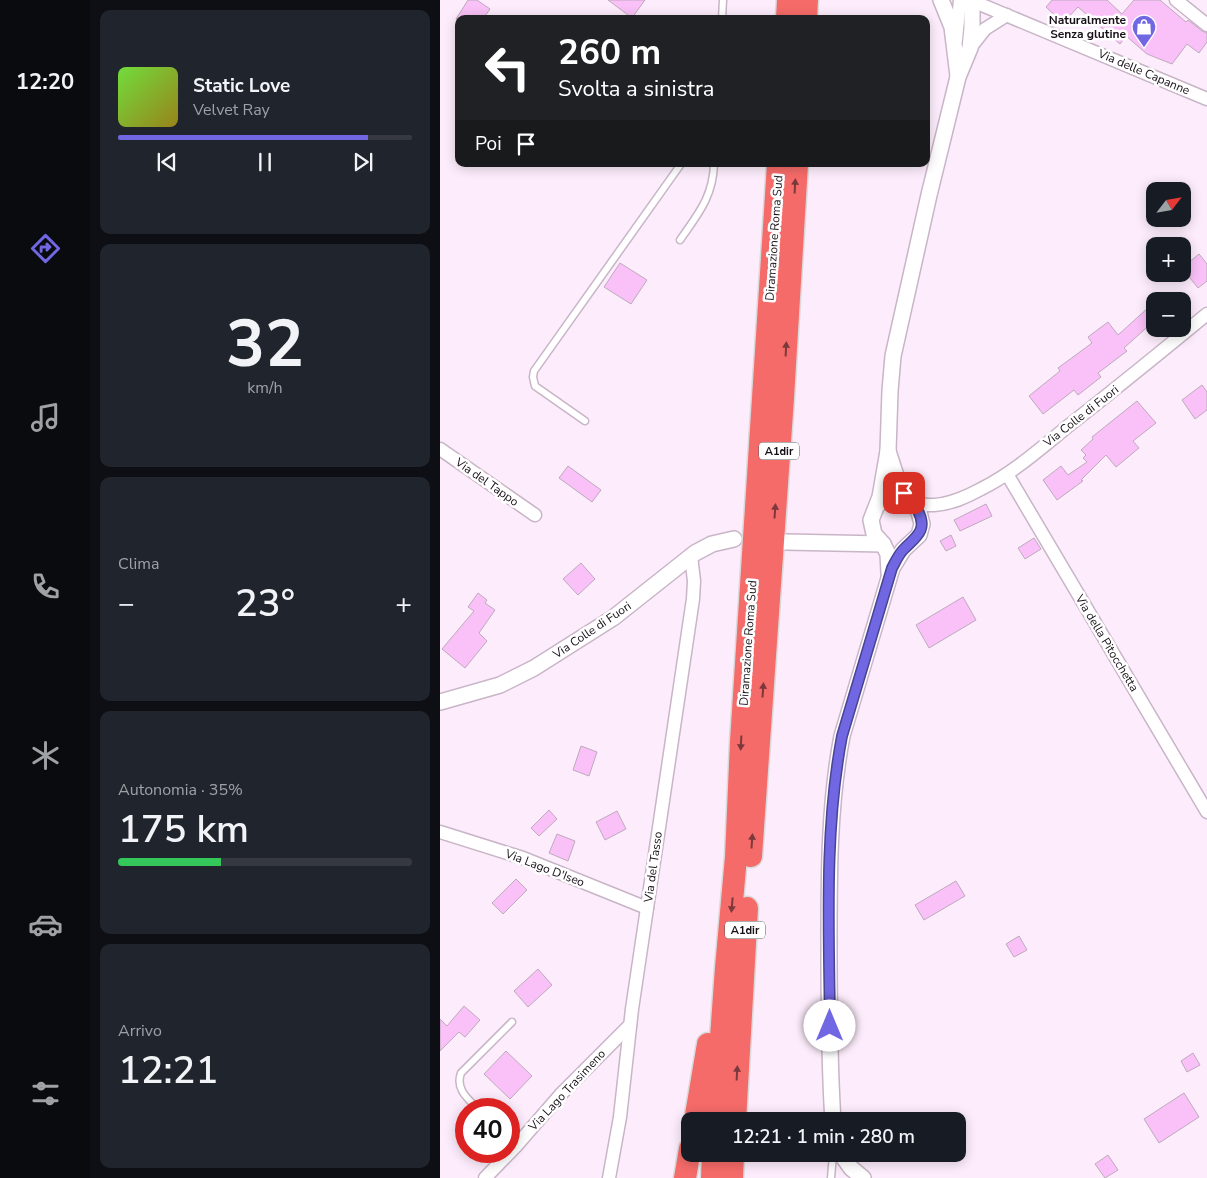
<!DOCTYPE html>
<html lang="it">
<meta charset="utf-8">
<style>
body{margin:0;font-family:"Nunito Sans",sans-serif;background:#20242c;color:#f1f3f6;height:100vh;display:flex;flex-direction:column;font-size:19px;white-space:nowrap}
*{box-sizing:border-box;margin:0}
p{font-size:16px;color:#9ea1a6}
.icon{flex:none;width:28px;height:28px;fill:none;stroke:currentColor;stroke-width:2;stroke-linecap:round;stroke-linejoin:round}
.map{position:relative;flex:1;overflow:hidden}
.details{display:flex;flex-direction:column;gap:10px;padding:10px;background:#0d0f14;width:350px}
.details>*{flex:none}
.banner{position:absolute;left:15px;top:15px;width:475px;height:152px;border-radius:10px;box-shadow:0 2px 12px #0003;background:#202124;color:#fff;overflow:hidden}
.needle{width:32px;rotate:59deg}
.tools{position:absolute;left:706px;top:182px;display:grid;gap:10px}
.tools a{display:grid;place-items:center;width:45px;height:45px;border-radius:10px;background:#171b24;box-shadow:0 2px 12px #0003;font-size:25px}
.speed{position:absolute;left:15px;top:1098px;display:flex;gap:10px;font-size:25px;font-weight:700;text-align:center}
.speed>*{display:grid;place-content:center;width:65px;height:65px;border-radius:50%;background:#171b24;box-shadow:0 2px 12px #0003;line-height:1}
.speed .limit{border:8px solid #d22;background:#fff;color:#111}
.pin{position:absolute;display:grid;place-items:center;width:42px;height:42px;color:#fff;margin:-21px;border-radius:10px;box-shadow:0 2px 8px #0006}
.me{position:absolute;width:55px;margin:-28px;rotate:0deg;stroke-linejoin:round;filter:drop-shadow(0 0 4px #0008)}
.turn{display:flex;align-items:center;gap:18px;height:105px;padding:0 20px;font-size:22px}
.turn .icon{width:65px;height:65px;stroke-width:2.5}
.turn b{display:block;font-size:35px;line-height:42px}
.then{display:flex;align-items:center;height:48px;padding:0 20px;background:#0003;gap:10px;font-size:19px}
.big{font-size:38px;font-weight:600;line-height:1.1}
.details .tile{flex:1;display:flex;flex-direction:column;justify-content:center;gap:8px;min-width:0;padding:0 18px;border-radius:10px;background:#20242c}
.details .dial{align-items:center;gap:0}
.dial b{font-size:65px;line-height:1}
.song{display:flex;align-items:center;gap:15px}
.cover{width:60px;height:60px;border-radius:8px;background:linear-gradient(135deg,hsl(100 70% 55%),hsl(50 70% 35%))}
.played{height:5px;border-radius:2px;background:linear-gradient(90deg,#7167e2 85%,#363941 85%)}
.keys{display:flex;justify-content:space-around;direction:ltr}
.heat{display:flex;justify-content:space-between;align-items:center;font-size:28px;direction:ltr}
.charge{height:8px;border-radius:4px;background:linear-gradient(90deg,#34c759 35%,#363941 0)}
.trip{position:absolute;left:241px;top:1112px;width:285px;height:50px;border-radius:10px;background:#171b24;box-shadow:0 2px 12px #0003;font-weight:600;line-height:50px;text-align:center}
main{display:flex;flex:1;min-height:0}
.menu{display:flex;flex-direction:column;width:90px;justify-content:space-around;align-items:center;background:#090b0e;color:#9ea1a6}
.menu .icon{width:35px;height:35px}
.menu .selected{color:#7167e2}
.menu b{font-size:22px;color:#f1f3f6}
.map>svg:first-child{display:block}
.building{fill:#f9c1f7;stroke:#bdaabc}
.lines{fill:none;stroke-linecap:round;stroke-linejoin:round}
.service-casing{stroke:#c8b5c7;stroke-width:9}
.minor-casing{stroke:#c8b5c7;stroke-width:15}
.tertiary-casing{stroke:#c8b5c7;stroke-width:18}
.motorway-casing{stroke:#dad9da;stroke-width:25}
.service{stroke:#fff;stroke-width:6}
.minor{stroke:#fff;stroke-width:12}
.tertiary{stroke:#fff;stroke-width:15}
.motorway{stroke:#f56b69;stroke-width:22}
.oneway{fill:#7b393c}
.route-casing{stroke:#494393;stroke-width:12}
.route{stroke:#7167e2;stroke-width:9}
.labels{text-anchor:middle;dominant-baseline:central;stroke-width:5;stroke-linejoin:round;paint-order:stroke}
.shield{fill:#fff;stroke:#5d585d;stroke-width:1}
.shield-label{font-size:11px;font-weight:bold;fill:#171017}
.poi-label{font-size:12px;font-weight:bold;fill:#171017;stroke:#fff;text-anchor:end}
.street-label{font-size:12px;fill:#171017;stroke:#fff}
</style>
<main>
<nav class="menu">
<b>12:20</b>
<svg class="icon selected" aria-label="directions" viewBox="0 0 24 24"><path d="M12 3l9 9-9 9-9-9zM9 14v-3h6M13 9l2 2-2 2"/></svg>
<svg class="icon" aria-label="music" viewBox="0 0 24 24"><path d="M9 18V5l10-2v13"/><circle cx="6" cy="18" r="3"/><circle cx="16" cy="16" r="3"/></svg>
<svg class="icon" aria-label="phone" viewBox="0 0 24 24"><path d="M5 4h4l2 5-3 2q2 4 5 5l2-3 5 2v4C11 20 4 13 5 4z"/></svg>
<svg class="icon" aria-label="climate" viewBox="0 0 24 24"><path d="M12 3v18M4 7l16 10M4 17L20 7"/></svg>
<svg class="icon" aria-label="car" viewBox="0 0 24 24"><path d="M5 17H2v-5l4-1 3-4h7l3 4 3 1v5h-3M9 17h6M6 11h13"/><circle cx="7" cy="17" r="2"/><circle cx="17" cy="17" r="2"/></svg>
<svg class="icon" aria-label="filters" viewBox="0 0 24 24"><path d="M4 7h16M4 17h16"/><circle cx="9" cy="7" r="2"/><circle cx="15" cy="17" r="2"/></svg>
</nav>
<section class="details">
<div class="tile">
<div class="song"><i class="cover"></i><div><b>Static Love</b><p>Velvet Ray</p></div></div>
<div class="played"></div>
<div class="keys"><svg class="icon" aria-label="previous" viewBox="0 0 24 24"><path d="M18 5L8 12l10 7zM5 5v14"/></svg><svg class="icon" aria-label="pause" viewBox="0 0 24 24"><path d="M8 5v14M16 5v14"/></svg><svg class="icon" aria-label="next" viewBox="0 0 24 24"><path d="M6 5l10 7-10 7zM19 5v14"/></svg></div>
</div>
<div class="tile dial"><b>32</b><p>km/h</p></div>
<div class="tile"><p>Clima</p>
<div class="heat"><a>−</a><b class="big">23°</b><a>+</a></div>
</div>
<div class="tile"><p>Autonomia · 35%</p><b class="big">175 km</b><div class="charge"></div></div>
<div class="tile"><p>Arrivo</p><b class="big">12:21</b></div>
</section>
<div class="map">
<svg width="767" height="1178" viewBox="0 0 767 1178">
<rect width="100%" height="100%" fill="#fdedfc"/>
<g class="building">
<polygon points="28,0 37,0 50,9 43,19 16,19"/>
<polygon points="168,0 205,0 192,18"/>
<polygon points="612,0 667,0 682,14 694,0 720,0 746,22 748,20 762,31 767,33 767,42 759,53 747,44 732,64 707,54 686,36 680,44 638,7 623,23 606,7"/>
<polygon points="759,254 767,264 767,281 758,288 742,268"/>
<polygon points="180,263 207,280 191,304 164,287"/>
<polygon points="709,307 715,314 715,320 684,348 687,351 658,373 661,377 638,395 634,390 603,414 589,396 620,371 618,368 652,343 648,337 668,322 678,335"/>
<polygon points="762,385 767,392 767,410 755,419 742,400"/>
<polygon points="697,401 716,423 693,441 699,448 676,467 666,455 641,480 643,481 617,500 603,480 621,466 628,475 647,462 643,458 646,455 641,450 653,439 652,437"/>
<polygon points="128,466 161,490 152,502 119,478"/>
<polygon points="546,504 552,516 520,531 514,520"/>
<polygon points="511,535 516,546 506,551 500,541"/>
<polygon points="594,538 601,549 585,559 578,548"/>
<polygon points="141,563 155,579 138,595 123,579"/>
<polygon points="38,593 47,600 45,603 55,610 39,633 47,641 25,668 2,649 34,611 28,607"/>
<polygon points="523,597 536,620 489,648 476,625"/>
<polygon points="141,746 157,752 149,776 133,770"/>
<polygon points="109,810 117,819 99,836 91,828"/>
<polygon points="177,811 186,829 165,840 156,822"/>
<polygon points="117,834 135,841 128,861 109,853"/>
<polygon points="76,879 87,890 63,914 52,903"/>
<polygon points="516,881 525,896 484,920 475,905"/>
<polygon points="579,936 587,950 574,957 566,944"/>
<polygon points="98,969 112,985 88,1007 74,991"/>
<polygon points="24,1006 40,1020 25,1037 19,1032 0,1051 0,1019 7,1026"/>
<polygon points="66,1051 92,1076 70,1099 44,1074"/>
<polygon points="753,1053 760,1065 747,1072 741,1061"/>
<polygon points="744,1093 759,1117 719,1143 704,1119"/>
<polygon points="668,1155 678,1170 665,1178 655,1164"/>
</g>
<g class="lines">
<defs>
<g id="service">
<polyline points="282,19 283,0"/>
<path d="M240,240C258,214 273,197 274,164"/>
<polyline points="145,421 95,386 93,377 94,371 241,164"/>
<path d="M38,1109C28,1099 15,1089 21,1073L72,1022"/>
<polyline points="391,1178 393,1154"/>
</g>
<g id="minor">
<polyline points="530,0 767,99"/>
<polyline points="736,0 767,25"/>
<polyline points="516,40 520,0"/>
<polyline points="530,48 545,29 567,15"/>
<polyline points="0,449 95,515"/>
<polyline points="567,474 767,812"/>
<path d="M435,510C454,486 470,507 494,505C511,504 526,497 541,489C573,473 600,449 627,427C674,390 721,352 767,314"/>
<polyline points="0,832 83,858 207,908"/>
<polyline points="45,1178 76,1146 122,1093 190,1025"/>
<polyline points="169,1178 180,1117 192,1009 253,599 254,581 251,556"/>
</g>
<g id="tertiary">
<polyline points="501,0 512,27 518,76"/>
<polyline points="345,542 443,544"/>
<polyline points="449,573 448,554 443,544 434,534 431,520 440,497 448,451 450,391 453,356 489,195 518,77 530,48 532,28 532,0"/>
<polyline points="0,702 60,685 94,668 173,618 255,553 272,544 294,539"/>
<path d="M393,1121C389,1062 389,1002 389,942C389,873 389,804 402,736L452,568L463,550L479,535L482,524L479,512L459,485L448,451"/>
<polyline points="401,1154 411,1168 423,1178"/>
</g>
<g id="motorway">
<polyline points="347,19 348,0"/>
<polyline points="366,19 367,0"/>
<polyline points="311,856 343,398 357,164"/>
<polyline points="255,1121 268,1044"/>
<polyline points="275,1121 286,968 296,857 301,742 338,164"/>
<polyline points="295,1121 307,908"/>
<polyline points="245,1178 250,1149"/>
<polyline points="272,1178 273,1154"/>
<polyline points="292,1178 293,1154"/>
</g>
</defs>
<use href="#service" class="service-casing"/>
<use href="#minor" class="minor-casing"/>
<use href="#tertiary" class="tertiary-casing"/>
<use href="#motorway" class="motorway-casing"/>
<use href="#service" class="service"/>
<use href="#minor" class="minor"/>
<use href="#tertiary" class="tertiary"/>
<use href="#motorway" class="motorway"/>
</g>
<defs><path id="oneway-solid" d="M-6-.8H1V-3.2L6.5 0L1 3.2V.8H-6Z" transform="scale(1.25)"/></defs>
<g class="oneway">
<use href="#oneway-solid" transform="translate(355 186) rotate(-87)"/>
<use href="#oneway-solid" transform="translate(346 349) rotate(-87)"/>
<use href="#oneway-solid" transform="translate(335 511) rotate(-86)"/>
<use href="#oneway-solid" transform="translate(323 690) rotate(-86)"/>
<use href="#oneway-solid" transform="translate(301 743) rotate(93)"/>
<use href="#oneway-solid" transform="translate(312 841) rotate(-86)"/>
<use href="#oneway-solid" transform="translate(292 905) rotate(95)"/>
<use href="#oneway-solid" transform="translate(297 1073) rotate(-87)"/>
</g>
<g class="lines">
<defs>
<path id="route" d="M390,1026C389,930 384,831 402,736L452,568C456,561 459,553 465,548C476,537 488,530 478,511C475,504 468,499 464,493"/>
</defs>
<use href="#route" class="route-casing"/>
<use href="#route" class="route"/>
</g>
<defs>
<symbol id="shop-pin" viewBox="-11 -11 22 30"><path d="M0 17L-7.5 6A9.5 9.5 0 1 1 7.5 6Z" fill="#7167e2" stroke="#fff"/><path d="M-5-2.5h2.3a2.7 3.5 0 0 1 5.4 0H5L5.5 6h-11ZM-1.5-2.5h3a1.5 2.3 0 0 0-3 0Z" fill="#fff"/></symbol>
</defs>
<g fill-rule="evenodd">
<use href="#shop-pin" x="690" y="13" width="28" height="38"/>
</g>
<g class="labels">
<g class="shield">
<rect x="319" y="442.5" width="40" height="17" rx="4"/>
<rect x="285" y="921.5" width="40" height="17" rx="4"/>
</g>
<g class="shield-label">
<text x="339" y="451">A1dir</text>
<text x="305" y="930">A1dir</text>
</g>
<g class="poi-label">
<text x="686" y="20">Naturalmente<tspan x="686" dy="14">Senza glutine</tspan></text>
</g>
<g class="street-label">
<text transform="translate(704 72) rotate(23)">Via delle Capanne</text>
<text transform="translate(334 238) rotate(-86)">Diramazione Roma Sud</text>
<text transform="translate(641 416) rotate(-38)">Via Colle di Fuori</text>
<text transform="translate(47 482) rotate(35)">Via del Tappo</text>
<text transform="translate(152 630) rotate(-34)">Via Colle di Fuori</text>
<text transform="translate(308 643) rotate(-86)">Diramazione Roma Sud</text>
<text transform="translate(667 643) rotate(59)">Via della Pitocchetta</text>
<text transform="translate(213 867) rotate(-82)">Via del Tasso</text>
<text transform="translate(105 868) rotate(21)">Via Lago D'Iseo</text>
<text transform="translate(127 1090) rotate(-47)">Via Lago Trasimeno</text>
</g>
</g>
</svg>
<div class="tools">
<a><svg class="needle" viewBox="-14 -14 28 28"><path d="M0-13l5 13h-10z" fill="#e53935"/><path d="M0 13l5-13h-10z" fill="#9ea1a6"/></svg></a>
<a>+</a>
<a>−</a>
</div>
<div class="speed"><div class="limit">40</div></div>
<div class="pin" style="left:464px;top:493px;background:#d93025"><svg class="icon" aria-label="arrive" viewBox="0 0 24 24"><path d="M6 21V4h12l-3 4 3 4H6"/></svg></div>
<svg class="me" style="left:390px;top:1026px" viewBox="-20 -20 40 40"><circle r="19" fill="#fff"/><path d="M0-13L10 11 0 6-10 11z" fill="#7167e2"/></svg>
<div class="trip">12:21 · 1 min · 280 m</div>
<div class="banner">
<div class="turn"><svg class="icon" aria-label="left" viewBox="0 0 24 24"><path d="M17 20v-9H6M10 6l-5 5 5 5"/></svg><div><b>260 m</b>Svolta a sinistra</div></div>
<div class="then">Poi<svg class="icon" aria-label="arrive" viewBox="0 0 24 24"><path d="M6 21V4h12l-3 4 3 4H6"/></svg></div>
</div>
</div>
</main>
